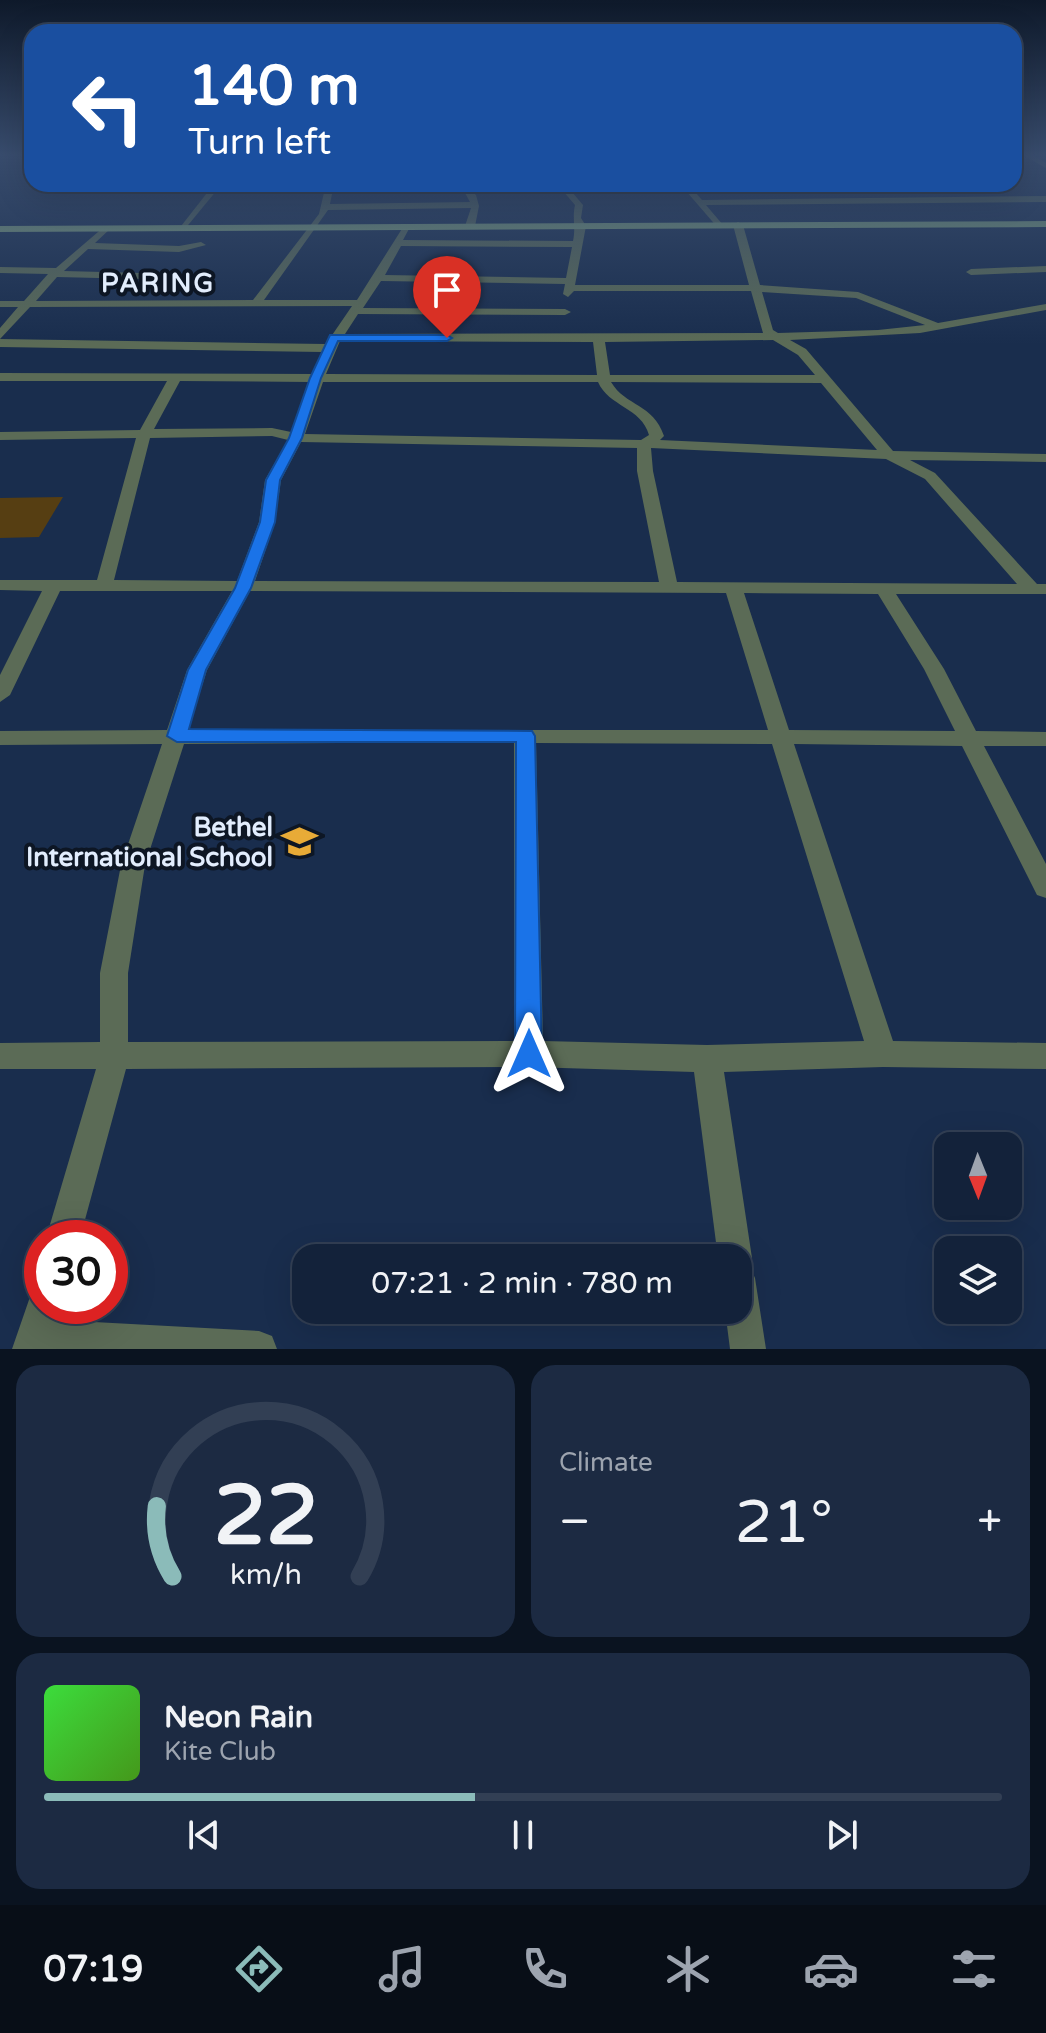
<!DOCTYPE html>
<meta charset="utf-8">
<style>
body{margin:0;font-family:"Varela Round",sans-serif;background:#1c2a42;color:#f1f3f6;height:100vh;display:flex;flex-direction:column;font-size:30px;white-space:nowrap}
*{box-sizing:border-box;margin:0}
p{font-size:26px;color:#9da4af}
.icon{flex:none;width:44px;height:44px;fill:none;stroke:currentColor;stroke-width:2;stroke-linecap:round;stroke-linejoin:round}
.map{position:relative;height:1349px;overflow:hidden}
.sheet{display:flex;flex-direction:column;gap:16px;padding:16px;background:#0a1320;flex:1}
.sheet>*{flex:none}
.banner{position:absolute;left:24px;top:24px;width:998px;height:168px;border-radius:24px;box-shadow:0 8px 32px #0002,0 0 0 2px #323f54;background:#1a4fa0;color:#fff;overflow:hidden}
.needle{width:52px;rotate:179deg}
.tools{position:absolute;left:934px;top:1132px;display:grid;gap:16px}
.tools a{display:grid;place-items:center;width:88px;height:88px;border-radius:16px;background:#13223a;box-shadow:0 8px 32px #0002,0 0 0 2px #323f54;font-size:40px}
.speed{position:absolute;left:24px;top:1220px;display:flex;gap:16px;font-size:40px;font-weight:700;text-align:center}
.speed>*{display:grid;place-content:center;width:104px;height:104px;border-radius:50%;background:#13223a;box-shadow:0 8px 32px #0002,0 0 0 2px #323f54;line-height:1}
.speed .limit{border:12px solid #d22;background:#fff;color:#111}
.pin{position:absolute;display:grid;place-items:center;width:68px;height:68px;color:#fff;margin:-82px -34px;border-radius:50% 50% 50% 0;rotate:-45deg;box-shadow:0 0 8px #0007}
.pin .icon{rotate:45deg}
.me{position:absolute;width:88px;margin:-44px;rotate:0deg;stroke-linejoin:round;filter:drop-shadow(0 0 6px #0008)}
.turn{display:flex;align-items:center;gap:28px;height:168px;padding:0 32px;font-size:36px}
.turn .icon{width:104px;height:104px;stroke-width:2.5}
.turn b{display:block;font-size:56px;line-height:68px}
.big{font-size:60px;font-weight:600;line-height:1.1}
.sheet .tile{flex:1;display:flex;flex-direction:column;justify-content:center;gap:12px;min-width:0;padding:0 28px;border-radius:24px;background:#1c2a42}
.sheet .dial{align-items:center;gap:0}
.dial svg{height:208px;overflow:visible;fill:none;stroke:#323f54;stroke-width:7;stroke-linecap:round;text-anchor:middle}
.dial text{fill:#f1f3f6;stroke:none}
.song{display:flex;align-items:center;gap:24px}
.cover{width:96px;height:96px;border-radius:12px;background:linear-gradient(135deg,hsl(120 70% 55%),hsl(100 70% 35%))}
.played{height:8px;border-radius:4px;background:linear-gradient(90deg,#8bbbb9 45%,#323f54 45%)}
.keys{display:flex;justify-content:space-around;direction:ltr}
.heat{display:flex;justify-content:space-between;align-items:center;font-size:44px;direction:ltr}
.sheet .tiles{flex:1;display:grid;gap:16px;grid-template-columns:1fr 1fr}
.tile:last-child{grid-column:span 2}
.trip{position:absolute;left:292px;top:1244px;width:460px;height:80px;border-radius:24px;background:#13223a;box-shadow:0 8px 32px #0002,0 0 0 2px #323f54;font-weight:600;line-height:80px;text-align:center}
.menu{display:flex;height:128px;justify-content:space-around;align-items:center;background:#080e17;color:#9da4af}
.menu .icon{width:56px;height:56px}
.menu .selected{color:#8bbbb9}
.menu b{font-size:36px;color:#f1f3f6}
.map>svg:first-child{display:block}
.green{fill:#563e12}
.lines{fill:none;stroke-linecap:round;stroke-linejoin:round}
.minor{fill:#5b6b56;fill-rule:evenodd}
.major{fill:#86a87d;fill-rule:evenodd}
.route{fill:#1a73e8;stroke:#114b97;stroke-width:2}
.labels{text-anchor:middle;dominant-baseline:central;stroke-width:8;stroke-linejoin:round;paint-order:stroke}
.far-district-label{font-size:26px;font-weight:bold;letter-spacing:2px;fill:#e2edfd;stroke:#0d1624}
.near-poi-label{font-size:26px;font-weight:bold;fill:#e2edfd;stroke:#0d1624;text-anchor:end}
</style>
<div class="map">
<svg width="1046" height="1349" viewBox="0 0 1046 1349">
<rect width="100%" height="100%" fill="#192d4d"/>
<polygon class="green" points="63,497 39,537 0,538 0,498"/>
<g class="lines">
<g class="minor">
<polygon points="1023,155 1033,155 1046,163 1046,168"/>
<polygon points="214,184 222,184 184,230 178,230"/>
<polygon points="280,184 289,184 283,188"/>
<path d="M326,184H334L330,204L470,202L465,193L452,184H463L476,195L479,206L475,226L470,229L465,226L471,208L328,210L264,300H357L405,224L410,227L403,240L573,241C576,228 572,218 575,205L563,191L573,184H583L572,192L583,205L581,218L586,226L575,285H749L733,225L738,222L743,225L760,285L858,292L938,323L1046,304V310L920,333L790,340L806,349L893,451L1046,454V462L910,460L935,473L1037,584H1046V594H896L944,669L976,731L1046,732V746H984L1046,864V898L1037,895L962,746L794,744L893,1041L1046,1043V1069L883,1067L724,1072L752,1258L749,1265L755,1278L766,1349H730L725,1310H738V1258H718L694,1072L529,1067L126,1069L80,1238H46L96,1069H0V1043L100,1042V973L121,865L162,744L0,745V731L167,730L187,670L232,591H60L10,695L0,702V675L42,591L0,590V580H97L136,438L0,440V432L140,430L167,381H0V373L313,374L322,352L0,347V339L326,344L352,306L30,307L0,339V328L18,307H0V301H24L48,274L0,273V267L56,268L105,226L110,229L95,243L179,246L201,242L206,245L179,252L88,249L64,271L182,274L187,277L182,280L57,277L36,301L253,300L319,214ZM401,246L572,247L566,278L385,275ZM381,281L565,284L563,294L568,297L574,291H751L763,333L345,334L358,314L565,315L571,312L565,309L363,308ZM762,292L856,298L925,325L878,330L778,333L773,330ZM773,340L798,355L815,375H610L605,342ZM340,341L593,342L597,375L326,374ZM180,381L310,382L291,432L272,428L154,429ZM323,382H598C609,407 641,407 649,435L641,440L305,434ZM611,382L821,383L877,450L660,440L664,436C653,403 626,407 611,382ZM272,436L288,440L265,480L259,522L237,581L114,580L150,438ZM301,442L637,448V471L659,582L255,581L275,522L281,480ZM651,448L886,459L925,479L1017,584L677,582L653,471ZM250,591L726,593L768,730H188L207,670ZM744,593L878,594L924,669L955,731L789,730ZM514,742V1041L128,1042V973L145,865L184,744ZM536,743L772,744L864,1041L707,1045L543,1041Z"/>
<polygon points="680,184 688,184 702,200 1046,196 1046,202 706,205 723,225 718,228"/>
<polygon points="1046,266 1046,272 971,275 966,272 971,269"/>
<polygon points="42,1289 42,1306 61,1306 57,1320 259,1331 272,1336 277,1349 12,1349 31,1294"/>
</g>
<polygon class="major" points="1046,221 1046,227 0,232 0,226"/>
</g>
<linearGradient id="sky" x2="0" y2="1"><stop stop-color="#0e192a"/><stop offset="0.45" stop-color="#384c6d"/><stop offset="1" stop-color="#384c6d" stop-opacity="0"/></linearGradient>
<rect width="1046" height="344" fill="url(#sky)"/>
<polygon class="route" points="330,335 447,335 452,338 447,341 338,341 321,378 302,438 280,480 275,522 251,588 206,670 189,729 532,731 535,736 542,1054 538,1063 529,1066 519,1063 515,1054 516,742 177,742 167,736 188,670 235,588 260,522 266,480 289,438 310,378"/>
<defs>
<symbol id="school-bare" viewBox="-9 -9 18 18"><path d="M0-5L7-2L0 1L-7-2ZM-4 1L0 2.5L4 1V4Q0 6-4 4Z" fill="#e8ab37" stroke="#0d1624" stroke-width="2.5" paint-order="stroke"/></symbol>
</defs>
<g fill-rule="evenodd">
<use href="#school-bare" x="274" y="816" width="51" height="51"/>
</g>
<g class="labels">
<g class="far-district-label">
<text x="158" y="283">PARING</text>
</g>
<g class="near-poi-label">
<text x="273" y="827">Bethel<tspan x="273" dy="30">International School</tspan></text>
</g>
</g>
</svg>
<div class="tools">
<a><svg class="needle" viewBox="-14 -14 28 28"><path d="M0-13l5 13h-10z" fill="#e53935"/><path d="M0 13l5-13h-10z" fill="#9da4af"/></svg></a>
<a><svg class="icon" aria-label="layers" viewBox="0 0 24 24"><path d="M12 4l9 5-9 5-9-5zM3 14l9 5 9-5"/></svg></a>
</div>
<div class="speed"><div class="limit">30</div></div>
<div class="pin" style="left:447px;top:338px;background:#d93025"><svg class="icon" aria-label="arrive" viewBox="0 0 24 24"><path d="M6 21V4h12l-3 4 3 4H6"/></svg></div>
<svg class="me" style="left:529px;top:1054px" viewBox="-20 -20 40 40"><path d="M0-17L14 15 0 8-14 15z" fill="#1a73e8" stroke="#fff" stroke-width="4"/></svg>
<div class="trip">07:21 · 2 min · 780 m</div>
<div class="banner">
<div class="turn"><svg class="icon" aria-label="left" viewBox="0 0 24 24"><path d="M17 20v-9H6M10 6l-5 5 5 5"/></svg><div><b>140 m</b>Turn left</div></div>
</div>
</div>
<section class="sheet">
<div class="tiles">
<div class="tile dial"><svg viewBox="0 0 100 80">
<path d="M14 69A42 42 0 1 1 86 69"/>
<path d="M14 69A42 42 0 0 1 8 42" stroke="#8bbbb9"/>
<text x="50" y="56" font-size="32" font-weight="700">22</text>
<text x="50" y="72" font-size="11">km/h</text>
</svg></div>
<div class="tile"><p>Climate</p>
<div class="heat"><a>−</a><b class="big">21°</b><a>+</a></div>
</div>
<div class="tile">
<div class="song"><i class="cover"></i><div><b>Neon Rain</b><p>Kite Club</p></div></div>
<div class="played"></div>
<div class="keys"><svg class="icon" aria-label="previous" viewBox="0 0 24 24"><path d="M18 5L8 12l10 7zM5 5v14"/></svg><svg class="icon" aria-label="pause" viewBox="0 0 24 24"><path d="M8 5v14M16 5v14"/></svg><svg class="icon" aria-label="next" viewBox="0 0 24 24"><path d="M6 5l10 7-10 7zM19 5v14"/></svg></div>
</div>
</div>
</section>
<nav class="menu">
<b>07:19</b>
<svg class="icon selected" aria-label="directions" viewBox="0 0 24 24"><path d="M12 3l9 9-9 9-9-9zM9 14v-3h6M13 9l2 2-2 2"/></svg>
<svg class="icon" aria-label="music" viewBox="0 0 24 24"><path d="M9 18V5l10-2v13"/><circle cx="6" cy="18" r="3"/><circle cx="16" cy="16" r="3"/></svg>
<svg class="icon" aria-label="phone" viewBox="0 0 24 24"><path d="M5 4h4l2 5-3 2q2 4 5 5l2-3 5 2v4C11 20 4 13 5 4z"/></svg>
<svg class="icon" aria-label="climate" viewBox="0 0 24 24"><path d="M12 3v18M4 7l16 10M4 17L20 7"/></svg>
<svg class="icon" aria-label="car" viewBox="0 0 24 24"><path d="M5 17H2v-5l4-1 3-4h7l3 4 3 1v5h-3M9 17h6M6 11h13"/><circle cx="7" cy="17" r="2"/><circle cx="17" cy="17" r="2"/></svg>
<svg class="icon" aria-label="filters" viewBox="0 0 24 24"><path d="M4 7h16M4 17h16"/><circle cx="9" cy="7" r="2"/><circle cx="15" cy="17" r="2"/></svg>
</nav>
